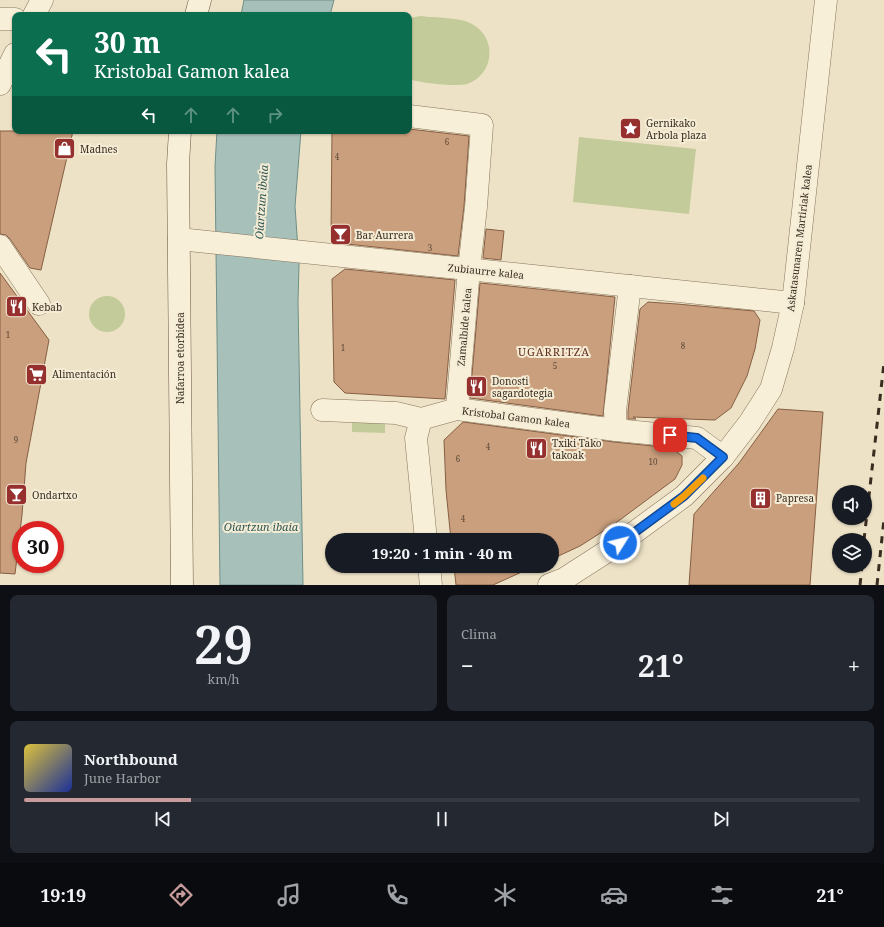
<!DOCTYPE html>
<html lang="es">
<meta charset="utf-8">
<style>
body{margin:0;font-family:"Noto Serif",serif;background:#242831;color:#f1f3f6;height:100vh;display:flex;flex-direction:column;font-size:15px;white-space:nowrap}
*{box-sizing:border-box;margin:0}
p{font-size:13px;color:#9ea1a6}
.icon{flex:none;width:22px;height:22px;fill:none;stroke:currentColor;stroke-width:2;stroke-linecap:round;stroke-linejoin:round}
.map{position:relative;height:585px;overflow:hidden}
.sheet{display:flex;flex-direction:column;gap:10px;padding:10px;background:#0d0f14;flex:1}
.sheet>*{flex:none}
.hud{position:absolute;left:12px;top:12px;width:400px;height:122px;border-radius:8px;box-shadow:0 1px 3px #0004;background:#0b6e4f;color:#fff;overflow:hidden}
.fabs{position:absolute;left:832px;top:485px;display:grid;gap:8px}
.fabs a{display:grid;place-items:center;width:40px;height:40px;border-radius:50%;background:#171b24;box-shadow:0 1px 3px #0004;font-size:20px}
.speed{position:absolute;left:12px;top:521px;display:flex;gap:8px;font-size:20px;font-weight:700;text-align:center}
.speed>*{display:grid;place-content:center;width:52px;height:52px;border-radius:50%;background:#171b24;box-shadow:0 1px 3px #0004;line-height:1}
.speed .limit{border:6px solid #d22;background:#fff;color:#111}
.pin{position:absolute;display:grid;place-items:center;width:34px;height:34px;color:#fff;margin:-17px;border-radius:8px;box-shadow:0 2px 6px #0006}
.me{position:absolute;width:44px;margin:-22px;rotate:54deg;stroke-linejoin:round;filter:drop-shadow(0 0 3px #0008)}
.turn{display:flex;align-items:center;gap:14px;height:84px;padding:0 16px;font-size:18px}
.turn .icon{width:52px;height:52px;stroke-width:2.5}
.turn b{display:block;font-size:28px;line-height:34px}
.lanes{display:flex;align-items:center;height:38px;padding:0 16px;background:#0003;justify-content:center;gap:20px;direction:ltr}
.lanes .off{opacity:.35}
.big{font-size:30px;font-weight:700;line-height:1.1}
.sheet .widget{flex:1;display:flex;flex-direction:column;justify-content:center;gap:6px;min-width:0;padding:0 14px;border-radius:8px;background:#242831}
.sheet .dial{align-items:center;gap:0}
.dial b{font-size:52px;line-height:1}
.song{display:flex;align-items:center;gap:12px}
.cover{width:48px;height:48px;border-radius:6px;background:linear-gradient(135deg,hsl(50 70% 55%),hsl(230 70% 35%))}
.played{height:4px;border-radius:2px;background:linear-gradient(90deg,#c89b9c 20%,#363941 20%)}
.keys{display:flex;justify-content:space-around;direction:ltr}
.heat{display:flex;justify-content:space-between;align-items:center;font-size:22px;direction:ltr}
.sheet .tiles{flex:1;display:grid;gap:10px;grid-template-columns:1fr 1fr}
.widget:last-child{grid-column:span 2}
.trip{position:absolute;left:325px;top:533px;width:234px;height:40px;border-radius:20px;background:#171b24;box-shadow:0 1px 3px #0004;font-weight:700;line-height:40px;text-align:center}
.dock{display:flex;height:64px;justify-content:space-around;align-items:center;background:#090b0e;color:#9ea1a6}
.dock .icon{width:28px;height:28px}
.dock .active{color:#c89b9c}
.dock b{font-size:18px;color:#f1f3f6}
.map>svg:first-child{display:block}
.green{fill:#c4cb9a}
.water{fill:#a7c1ba;stroke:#6e8f88}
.building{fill:#ca9f7d;stroke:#865f43}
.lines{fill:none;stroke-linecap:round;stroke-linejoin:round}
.street-casing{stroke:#88745c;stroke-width:23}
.secondary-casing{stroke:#6a563f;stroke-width:23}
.street{stroke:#f8efd9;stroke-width:22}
.secondary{stroke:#f8efd9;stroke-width:22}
.rail{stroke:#392c20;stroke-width:3;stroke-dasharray:7 7;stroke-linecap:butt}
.route-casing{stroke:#114b97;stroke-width:10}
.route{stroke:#1a73e8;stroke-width:7}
.slow{stroke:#f59e0b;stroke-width:7}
.labels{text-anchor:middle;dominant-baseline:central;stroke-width:4;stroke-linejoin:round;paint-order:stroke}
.number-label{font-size:8px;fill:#5d4937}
.poi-label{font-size:10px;fill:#392c20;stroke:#f5ecd5;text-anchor:start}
.street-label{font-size:10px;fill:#392c20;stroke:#f5ecd5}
.water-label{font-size:11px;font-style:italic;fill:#2f5856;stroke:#f5ecd5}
.neighbourhood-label{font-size:11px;letter-spacing:1px;fill:#643020;stroke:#f5ecd5}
</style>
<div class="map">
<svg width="884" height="585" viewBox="0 0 884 585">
<rect width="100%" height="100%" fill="#ede2c6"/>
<g class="green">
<path d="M421,16C435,18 460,17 472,24C498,38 494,75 467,84C455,87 421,83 409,79V18Z"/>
<polygon points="579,137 696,149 689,214 573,202"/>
<circle cx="107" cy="314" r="18"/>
<polygon points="352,420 385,422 385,433 352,432"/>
</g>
<g class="water">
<polygon points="244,0 334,0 330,15 241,15"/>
<polygon points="217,131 301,131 295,206 299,264 298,301 303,585 220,585 215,166"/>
</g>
<g class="building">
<polygon points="409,129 469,136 464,206 458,256 338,243 331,233 332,131 409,131"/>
<polygon points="0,131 73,131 41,270 30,268 10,239 6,235 0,234"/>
<polygon points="486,229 504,231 501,260 483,258"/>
<polygon points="345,269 455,280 445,399 345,393 334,382 332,279"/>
<polygon points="0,273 49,340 26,463 22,515 15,574 0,573"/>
<polygon points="480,283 615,297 603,416 470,398"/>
<polygon points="648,302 677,304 754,311 760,320 755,349 747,376 731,408 715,420 633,417 636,419 628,419 628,411 640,309"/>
<polygon points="778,409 823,412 810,585 689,585 694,514 739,463"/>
<polygon points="463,422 614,442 672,448 682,456 682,465 675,479 613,525 580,546 552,559 552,540 451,540 446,490 444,440"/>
<polygon points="454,566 535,566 493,585 456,585"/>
</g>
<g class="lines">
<defs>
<g id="street">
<polyline points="34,15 42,0"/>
<polyline points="0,19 15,19"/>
<polyline points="0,84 15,54"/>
<polyline points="409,116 482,125 476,207 469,269 457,409"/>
<polyline points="179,239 793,303"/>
<polyline points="0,246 39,304"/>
<polyline points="322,410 396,413 421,419 457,409 616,430 697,438 723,457"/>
<polyline points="421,419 416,438 426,540"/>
<polyline points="616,430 615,411 630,286"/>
<polyline points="429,566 431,585"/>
<polyline points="549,585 564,579 620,543 684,496 723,457 750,422 771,389 783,348 793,303 826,0"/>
</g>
<g id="secondary">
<polyline points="196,15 200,0"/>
<polyline points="180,131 178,164 182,585"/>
</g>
</defs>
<use href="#street" class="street-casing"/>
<use href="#secondary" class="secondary-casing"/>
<use href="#street" class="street"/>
<use href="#secondary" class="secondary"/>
<g class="rail">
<polyline points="864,540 884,363"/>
<polyline points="860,585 862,566"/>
<polyline points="877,585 884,519"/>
</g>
</g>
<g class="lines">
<defs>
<polyline id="route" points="620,543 684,496 723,457 697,438 670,435"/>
</defs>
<use href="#route" class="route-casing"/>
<use href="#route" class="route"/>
<polyline class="slow" points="674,504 684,496 703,478"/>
</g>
<defs>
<symbol id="sight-square" viewBox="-11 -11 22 22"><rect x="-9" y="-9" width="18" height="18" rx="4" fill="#95302e" stroke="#f5ecd5"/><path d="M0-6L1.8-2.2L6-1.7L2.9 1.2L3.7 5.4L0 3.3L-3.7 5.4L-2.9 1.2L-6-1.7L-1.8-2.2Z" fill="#fff"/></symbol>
<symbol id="shop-square" viewBox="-11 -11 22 22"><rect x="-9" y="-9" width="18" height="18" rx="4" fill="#95302e" stroke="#f5ecd5"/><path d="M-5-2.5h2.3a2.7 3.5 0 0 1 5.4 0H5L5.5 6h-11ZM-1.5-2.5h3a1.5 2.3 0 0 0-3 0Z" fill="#fff"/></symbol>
<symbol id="bar-square" viewBox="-11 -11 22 22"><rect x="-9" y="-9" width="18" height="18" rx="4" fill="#95302e" stroke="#f5ecd5"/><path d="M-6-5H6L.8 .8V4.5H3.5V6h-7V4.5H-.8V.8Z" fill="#fff"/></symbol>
<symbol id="restaurant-square" viewBox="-11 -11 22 22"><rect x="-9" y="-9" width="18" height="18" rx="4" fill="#95302e" stroke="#f5ecd5"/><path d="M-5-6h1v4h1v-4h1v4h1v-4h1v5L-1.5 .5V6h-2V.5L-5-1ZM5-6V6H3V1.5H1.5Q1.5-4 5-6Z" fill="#fff"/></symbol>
<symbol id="supermarket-square" viewBox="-11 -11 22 22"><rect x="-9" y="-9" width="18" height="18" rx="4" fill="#95302e" stroke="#f5ecd5"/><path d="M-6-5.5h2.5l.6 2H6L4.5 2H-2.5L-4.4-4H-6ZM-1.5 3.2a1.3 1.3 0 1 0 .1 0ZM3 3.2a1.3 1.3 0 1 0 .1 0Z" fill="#fff"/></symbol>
<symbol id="building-square" viewBox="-11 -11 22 22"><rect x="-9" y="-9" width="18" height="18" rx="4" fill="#95302e" stroke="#f5ecd5"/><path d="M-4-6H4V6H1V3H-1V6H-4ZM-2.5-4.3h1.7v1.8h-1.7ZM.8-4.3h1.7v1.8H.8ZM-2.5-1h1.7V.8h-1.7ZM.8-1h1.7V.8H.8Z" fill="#fff"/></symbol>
</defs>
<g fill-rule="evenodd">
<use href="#sight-square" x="618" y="116" width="25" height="25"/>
<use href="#shop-square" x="52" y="136" width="25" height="25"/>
<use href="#bar-square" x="328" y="222" width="25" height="25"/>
<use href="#restaurant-square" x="4" y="294" width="25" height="25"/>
<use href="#supermarket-square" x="24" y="362" width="25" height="25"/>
<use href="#restaurant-square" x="464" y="374" width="25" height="25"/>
<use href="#restaurant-square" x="524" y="436" width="25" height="25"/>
<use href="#bar-square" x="4" y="482" width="25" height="25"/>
<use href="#building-square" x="748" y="486" width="25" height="25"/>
</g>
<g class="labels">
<g class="number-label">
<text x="447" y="141">6</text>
<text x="337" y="156">4</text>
<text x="430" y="247">3</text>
<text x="8" y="334">1</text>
<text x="683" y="345">8</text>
<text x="343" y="347">1</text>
<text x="555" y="365">5</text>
<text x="16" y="439">9</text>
<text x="488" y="446">4</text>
<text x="458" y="458">6</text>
<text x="653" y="461">10</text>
<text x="463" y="518">4</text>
</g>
<g class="poi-label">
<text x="646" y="123">Gernikako<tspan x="646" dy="12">Arbola plaza</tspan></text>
<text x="80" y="149">Madnes</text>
<text x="356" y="235">Bar Aurrera</text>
<text x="32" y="307">Kebab</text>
<text x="52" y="374">Alimentación</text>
<text x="492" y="381">Donosti<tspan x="492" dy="12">sagardotegia</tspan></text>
<text x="552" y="443">Txiki Tako<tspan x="552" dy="12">takoak</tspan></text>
<text x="32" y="495">Ondartxo</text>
<text x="776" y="498">Papresa</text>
</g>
<g class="street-label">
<text transform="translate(799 238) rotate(-83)">Askatasunaren Martiriak kalea</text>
<text transform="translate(486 271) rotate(6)">Zubiaurre kalea</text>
<text transform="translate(464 327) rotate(-85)">Zamalbide kalea</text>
<text transform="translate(180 358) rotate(-90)">Nafarroa etorbidea</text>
<text transform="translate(516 417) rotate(7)">Kristobal Gamon kalea</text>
</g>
<g class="water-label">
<text transform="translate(261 202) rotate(-86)">Oiartzun ibaia</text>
<text x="261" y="526">Oiartzun ibaia</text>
</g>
<g class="neighbourhood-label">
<text x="554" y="351">UGARRITZA</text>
</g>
</g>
</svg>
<div class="fabs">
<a><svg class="icon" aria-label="sound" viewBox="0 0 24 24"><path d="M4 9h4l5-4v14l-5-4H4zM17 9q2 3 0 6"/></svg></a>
<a><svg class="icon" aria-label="layers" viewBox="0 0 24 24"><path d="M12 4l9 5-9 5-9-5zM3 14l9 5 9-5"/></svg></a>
</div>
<div class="speed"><div class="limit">30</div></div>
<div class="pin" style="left:670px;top:435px;background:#d93025"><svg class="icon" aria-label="arrive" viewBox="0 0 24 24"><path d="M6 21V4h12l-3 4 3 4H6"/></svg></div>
<svg class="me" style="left:620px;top:543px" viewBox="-20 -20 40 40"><circle r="17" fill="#1a73e8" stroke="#fff" stroke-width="3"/><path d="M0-11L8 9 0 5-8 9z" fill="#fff"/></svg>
<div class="trip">19:20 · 1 min · 40 m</div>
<div class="hud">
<div class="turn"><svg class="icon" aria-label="left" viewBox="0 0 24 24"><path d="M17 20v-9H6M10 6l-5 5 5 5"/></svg><div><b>30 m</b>Kristobal Gamon kalea</div></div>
<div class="lanes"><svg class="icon" aria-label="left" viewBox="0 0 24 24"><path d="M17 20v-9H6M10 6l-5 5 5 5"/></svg><svg class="icon off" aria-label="ahead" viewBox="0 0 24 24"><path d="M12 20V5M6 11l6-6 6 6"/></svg><svg class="icon off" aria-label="ahead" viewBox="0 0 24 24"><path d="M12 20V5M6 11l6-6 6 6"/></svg><svg class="icon off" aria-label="right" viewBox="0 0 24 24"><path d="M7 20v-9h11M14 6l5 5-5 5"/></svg></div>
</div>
</div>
<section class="sheet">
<div class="tiles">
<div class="widget dial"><b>29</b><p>km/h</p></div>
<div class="widget"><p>Clima</p>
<div class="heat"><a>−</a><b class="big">21°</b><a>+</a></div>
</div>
<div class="widget">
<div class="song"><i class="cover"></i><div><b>Northbound</b><p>June Harbor</p></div></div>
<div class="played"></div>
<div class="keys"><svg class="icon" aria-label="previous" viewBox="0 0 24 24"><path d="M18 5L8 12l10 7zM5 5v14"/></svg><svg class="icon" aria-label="pause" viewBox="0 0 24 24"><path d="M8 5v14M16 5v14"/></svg><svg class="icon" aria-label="next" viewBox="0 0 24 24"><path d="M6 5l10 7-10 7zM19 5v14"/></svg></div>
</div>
</div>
</section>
<nav class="dock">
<b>19:19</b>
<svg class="icon active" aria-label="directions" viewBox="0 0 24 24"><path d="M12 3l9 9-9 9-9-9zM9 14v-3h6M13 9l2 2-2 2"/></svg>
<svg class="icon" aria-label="music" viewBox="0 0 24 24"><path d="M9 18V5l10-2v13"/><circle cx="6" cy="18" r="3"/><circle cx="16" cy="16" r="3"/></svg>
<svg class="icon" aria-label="phone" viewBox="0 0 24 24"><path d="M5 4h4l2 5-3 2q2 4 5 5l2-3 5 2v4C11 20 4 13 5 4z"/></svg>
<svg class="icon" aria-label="climate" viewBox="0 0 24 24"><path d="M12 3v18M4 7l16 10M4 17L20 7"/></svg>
<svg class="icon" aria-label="car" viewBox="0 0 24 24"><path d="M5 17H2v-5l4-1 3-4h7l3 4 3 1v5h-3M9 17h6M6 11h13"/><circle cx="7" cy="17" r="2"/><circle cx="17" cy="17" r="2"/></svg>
<svg class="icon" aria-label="filters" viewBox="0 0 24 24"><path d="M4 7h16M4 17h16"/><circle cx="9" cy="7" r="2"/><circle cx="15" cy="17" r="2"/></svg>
<b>21°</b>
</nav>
